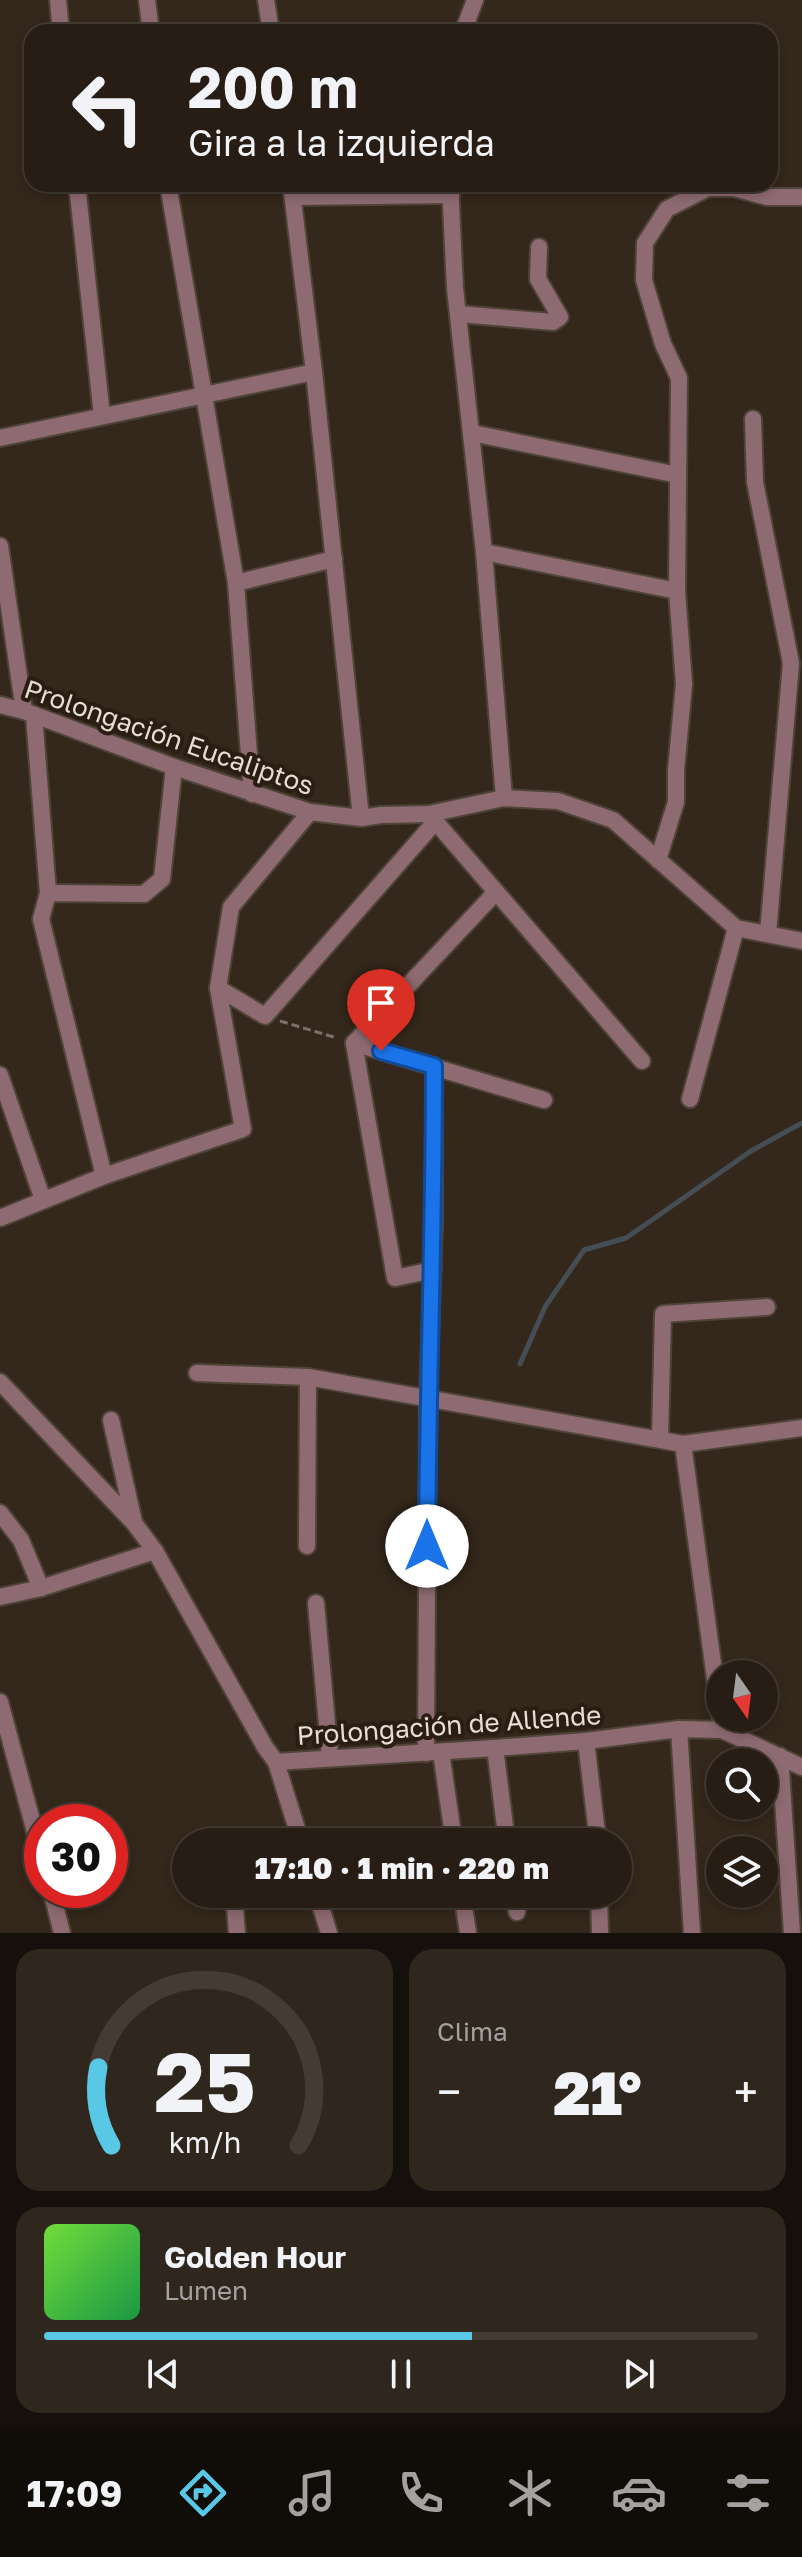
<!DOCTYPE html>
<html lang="es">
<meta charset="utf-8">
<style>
body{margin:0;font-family:"Golos Text",sans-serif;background:#2f261d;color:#f1f3f6;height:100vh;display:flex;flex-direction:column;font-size:30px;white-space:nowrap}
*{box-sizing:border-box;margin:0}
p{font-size:26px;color:#a4a2a0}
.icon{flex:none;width:44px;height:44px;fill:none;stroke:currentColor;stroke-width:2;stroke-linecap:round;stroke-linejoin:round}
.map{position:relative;height:1933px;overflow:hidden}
.drawer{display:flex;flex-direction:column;gap:16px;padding:16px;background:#15100b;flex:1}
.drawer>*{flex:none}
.banner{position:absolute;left:24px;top:24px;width:754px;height:168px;border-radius:24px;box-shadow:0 4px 12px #0003,0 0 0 2px #433b34;background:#271d14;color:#f1f3f6;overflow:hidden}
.needle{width:52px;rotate:166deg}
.controls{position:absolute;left:706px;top:1660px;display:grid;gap:16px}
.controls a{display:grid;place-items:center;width:72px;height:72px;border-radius:50%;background:#271d14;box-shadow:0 4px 12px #0003,0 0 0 2px #433b34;font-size:40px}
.speed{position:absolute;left:24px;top:1804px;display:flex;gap:16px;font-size:40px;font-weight:700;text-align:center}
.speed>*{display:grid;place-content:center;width:104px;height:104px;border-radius:50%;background:#271d14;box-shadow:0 4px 12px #0003,0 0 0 2px #433b34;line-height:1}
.speed .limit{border:12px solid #d22;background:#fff;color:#111}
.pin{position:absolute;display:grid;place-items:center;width:68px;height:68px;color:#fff;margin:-82px -34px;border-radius:50% 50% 50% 0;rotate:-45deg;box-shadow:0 0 8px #0007}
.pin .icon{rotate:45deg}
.me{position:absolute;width:88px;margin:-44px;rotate:0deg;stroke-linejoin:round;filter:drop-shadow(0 0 6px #0008)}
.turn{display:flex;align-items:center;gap:28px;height:168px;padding:0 32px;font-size:36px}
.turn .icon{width:104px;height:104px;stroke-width:2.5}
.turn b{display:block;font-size:56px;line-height:68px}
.big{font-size:60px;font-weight:800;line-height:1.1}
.drawer .tile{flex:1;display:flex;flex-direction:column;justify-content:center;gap:12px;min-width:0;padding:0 28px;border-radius:24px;background:#2f261d}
.drawer .dial{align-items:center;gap:0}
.dial svg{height:208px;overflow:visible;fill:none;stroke:#433b34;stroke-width:7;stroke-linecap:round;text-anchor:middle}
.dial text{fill:#f1f3f6;stroke:none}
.song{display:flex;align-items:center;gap:24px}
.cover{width:96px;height:96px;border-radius:12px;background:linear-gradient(135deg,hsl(100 70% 55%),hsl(140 70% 35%))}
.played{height:8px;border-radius:4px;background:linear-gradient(90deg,#59c8e4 60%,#433b34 60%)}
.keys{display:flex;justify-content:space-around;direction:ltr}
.heat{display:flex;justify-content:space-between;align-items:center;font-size:44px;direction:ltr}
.drawer .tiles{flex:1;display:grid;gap:16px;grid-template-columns:1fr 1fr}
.tile:last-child{grid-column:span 2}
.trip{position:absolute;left:172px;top:1828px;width:460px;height:80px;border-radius:40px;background:#271d14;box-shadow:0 4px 12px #0003,0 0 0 2px #433b34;font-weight:800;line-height:80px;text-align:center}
.menu{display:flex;height:128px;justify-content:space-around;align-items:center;background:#100c08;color:#a4a2a0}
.menu .icon{width:56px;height:56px}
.menu .on{color:#59c8e4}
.menu b{font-size:36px;color:#f1f3f6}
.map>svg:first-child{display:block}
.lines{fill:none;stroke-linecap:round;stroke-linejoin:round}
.stream{stroke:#454e55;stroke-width:5}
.street-casing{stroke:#504439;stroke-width:20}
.path{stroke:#7d7167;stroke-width:3;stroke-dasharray:8 4;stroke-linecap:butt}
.street{stroke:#8e6b72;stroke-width:16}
.route-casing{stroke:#114b97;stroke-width:20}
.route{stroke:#1a73e8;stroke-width:14}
.labels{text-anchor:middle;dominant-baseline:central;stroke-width:8;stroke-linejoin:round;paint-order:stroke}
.street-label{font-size:26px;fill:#e6ddd5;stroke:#2a1d12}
</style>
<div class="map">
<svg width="802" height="1933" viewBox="0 0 802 1933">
<rect width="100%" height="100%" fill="#34271b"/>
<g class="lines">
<polyline class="stream" points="520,1364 545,1307 584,1250 626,1238 751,1151 802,1123"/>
<defs>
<g id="street">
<polyline points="58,0 61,32"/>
<polyline points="147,0 151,32"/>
<polyline points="266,0 271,32"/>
<polyline points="463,32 475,0"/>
<polyline points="77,184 102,416"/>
<polyline points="168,184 236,583 252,794"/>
<polyline points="291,184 314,372 361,818"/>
<polyline points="450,184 455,288 484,552 504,798"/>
<polyline points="293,197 451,195"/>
<polyline points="459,314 553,322 560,317 538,279 539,247"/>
<polyline points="753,419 755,482 791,663 768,934"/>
<polyline points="472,433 678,475"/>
<polyline points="0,438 314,372"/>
<polyline points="0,546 24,711"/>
<polyline points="484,552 677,591"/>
<polyline points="236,583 334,559"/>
<polyline points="0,705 24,711 174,767 310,812 361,818 381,815 429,814 504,798 558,801 613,820 736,928 802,941"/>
<polyline points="34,715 48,893"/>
<polyline points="429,814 642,1061"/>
<polyline points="658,860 676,802 676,770 684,684 677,591 679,378 663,344 644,280 645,243 667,209 708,188 734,188 767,197 802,197"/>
<polyline points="218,988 265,1016 435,822"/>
<polyline points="354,1043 395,1278 433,1270"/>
<polyline points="354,1043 496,892"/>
<polyline points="354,1043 544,1100"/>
<polyline points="0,1075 43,1200"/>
<polyline points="690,1099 736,928"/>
<polyline points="104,1176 41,919 48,893 144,894 162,879 174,767"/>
<polyline points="0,1218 104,1176 243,1129 218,988 231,907 310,812"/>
<polyline points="197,1373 308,1377 683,1444 802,1428"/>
<polyline points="0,1382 134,1523 155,1551 265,1747 276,1762 301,1842"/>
<polyline points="111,1420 134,1522"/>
<polyline points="660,1439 663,1314 767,1307"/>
<polyline points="683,1444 722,1730"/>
<polyline points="0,1513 21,1540 41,1588"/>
<polyline points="307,1546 308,1377"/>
<polyline points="0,1597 41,1588 155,1551"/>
<polyline points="316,1603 330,1757"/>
<polyline points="0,1702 42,1858"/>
<polyline points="679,1729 692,1933"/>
<polyline points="586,1741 598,1842"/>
<polyline points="495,1748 507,1842"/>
<polyline points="441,1752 454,1842"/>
<polyline points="426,1753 428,1398 434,1223 434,1066"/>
<polyline points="780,1756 792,1933"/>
<polyline points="276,1762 495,1748 586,1741 679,1729 722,1730 802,1767"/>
<polyline points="51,1890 62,1933"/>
<polyline points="234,1894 237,1933"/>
<polyline points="317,1894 329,1933"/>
<polyline points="462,1894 468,1933"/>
<polyline points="514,1894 517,1912"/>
<polyline points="599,1894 600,1933"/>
</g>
</defs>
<use href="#street" class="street-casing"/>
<polyline class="path" points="280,1021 337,1038"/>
<use href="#street" class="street"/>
</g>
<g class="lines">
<defs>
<path id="route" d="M381,1051L434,1066C434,1226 428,1386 427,1546"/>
</defs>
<use href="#route" class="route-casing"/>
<use href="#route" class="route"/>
</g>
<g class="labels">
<g class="street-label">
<text transform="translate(169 737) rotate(19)">Prolongación Eucaliptos</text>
<text transform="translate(449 1725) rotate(-4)">Prolongación de Allende</text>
</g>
</g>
</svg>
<div class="controls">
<a><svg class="needle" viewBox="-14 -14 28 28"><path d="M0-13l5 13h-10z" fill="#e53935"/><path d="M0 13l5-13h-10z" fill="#a4a2a0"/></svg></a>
<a><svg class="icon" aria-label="search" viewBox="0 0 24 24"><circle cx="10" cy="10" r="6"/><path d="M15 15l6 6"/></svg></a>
<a><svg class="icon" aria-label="layers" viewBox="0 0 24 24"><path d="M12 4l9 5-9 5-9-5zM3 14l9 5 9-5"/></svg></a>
</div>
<div class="speed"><div class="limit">30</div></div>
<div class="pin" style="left:381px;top:1051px;background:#d93025"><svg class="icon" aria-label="arrive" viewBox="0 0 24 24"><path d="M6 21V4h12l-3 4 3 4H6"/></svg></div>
<svg class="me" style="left:427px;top:1546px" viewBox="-20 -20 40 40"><circle r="19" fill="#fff"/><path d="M0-13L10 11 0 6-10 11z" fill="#1a73e8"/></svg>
<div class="trip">17:10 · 1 min · 220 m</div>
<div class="banner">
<div class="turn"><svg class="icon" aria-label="left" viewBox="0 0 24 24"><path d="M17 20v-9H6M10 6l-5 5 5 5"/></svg><div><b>200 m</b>Gira a la izquierda</div></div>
</div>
</div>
<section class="drawer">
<div class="tiles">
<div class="tile dial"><svg viewBox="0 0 100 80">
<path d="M14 69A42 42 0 1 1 86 69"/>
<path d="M14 69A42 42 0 0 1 9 39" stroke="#59c8e4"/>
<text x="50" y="56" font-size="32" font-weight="700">25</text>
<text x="50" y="72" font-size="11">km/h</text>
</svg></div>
<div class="tile"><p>Clima</p>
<div class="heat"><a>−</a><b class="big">21°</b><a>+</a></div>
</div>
<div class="tile">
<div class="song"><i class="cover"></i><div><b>Golden Hour</b><p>Lumen</p></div></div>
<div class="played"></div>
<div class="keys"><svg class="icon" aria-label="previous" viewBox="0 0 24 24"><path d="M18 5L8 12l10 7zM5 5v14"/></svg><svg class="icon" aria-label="pause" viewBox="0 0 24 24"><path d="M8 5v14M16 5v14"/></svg><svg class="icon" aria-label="next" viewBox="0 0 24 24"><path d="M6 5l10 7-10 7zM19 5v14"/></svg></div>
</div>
</div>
</section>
<nav class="menu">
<b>17:09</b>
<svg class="icon on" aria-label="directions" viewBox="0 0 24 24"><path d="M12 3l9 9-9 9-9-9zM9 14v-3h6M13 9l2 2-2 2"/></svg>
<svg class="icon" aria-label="music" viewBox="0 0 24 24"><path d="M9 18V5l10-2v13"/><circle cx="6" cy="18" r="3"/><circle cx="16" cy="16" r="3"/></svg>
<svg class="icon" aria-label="phone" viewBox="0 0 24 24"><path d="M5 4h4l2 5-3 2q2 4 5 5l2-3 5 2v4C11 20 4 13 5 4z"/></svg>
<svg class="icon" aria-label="climate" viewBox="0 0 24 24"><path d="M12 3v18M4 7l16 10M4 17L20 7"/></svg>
<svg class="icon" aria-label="car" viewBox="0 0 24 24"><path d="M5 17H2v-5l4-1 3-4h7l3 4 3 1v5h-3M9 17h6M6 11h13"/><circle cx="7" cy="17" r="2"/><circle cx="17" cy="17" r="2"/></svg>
<svg class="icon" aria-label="filters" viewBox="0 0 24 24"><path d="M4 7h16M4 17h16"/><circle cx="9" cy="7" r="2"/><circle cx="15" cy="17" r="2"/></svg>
</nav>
